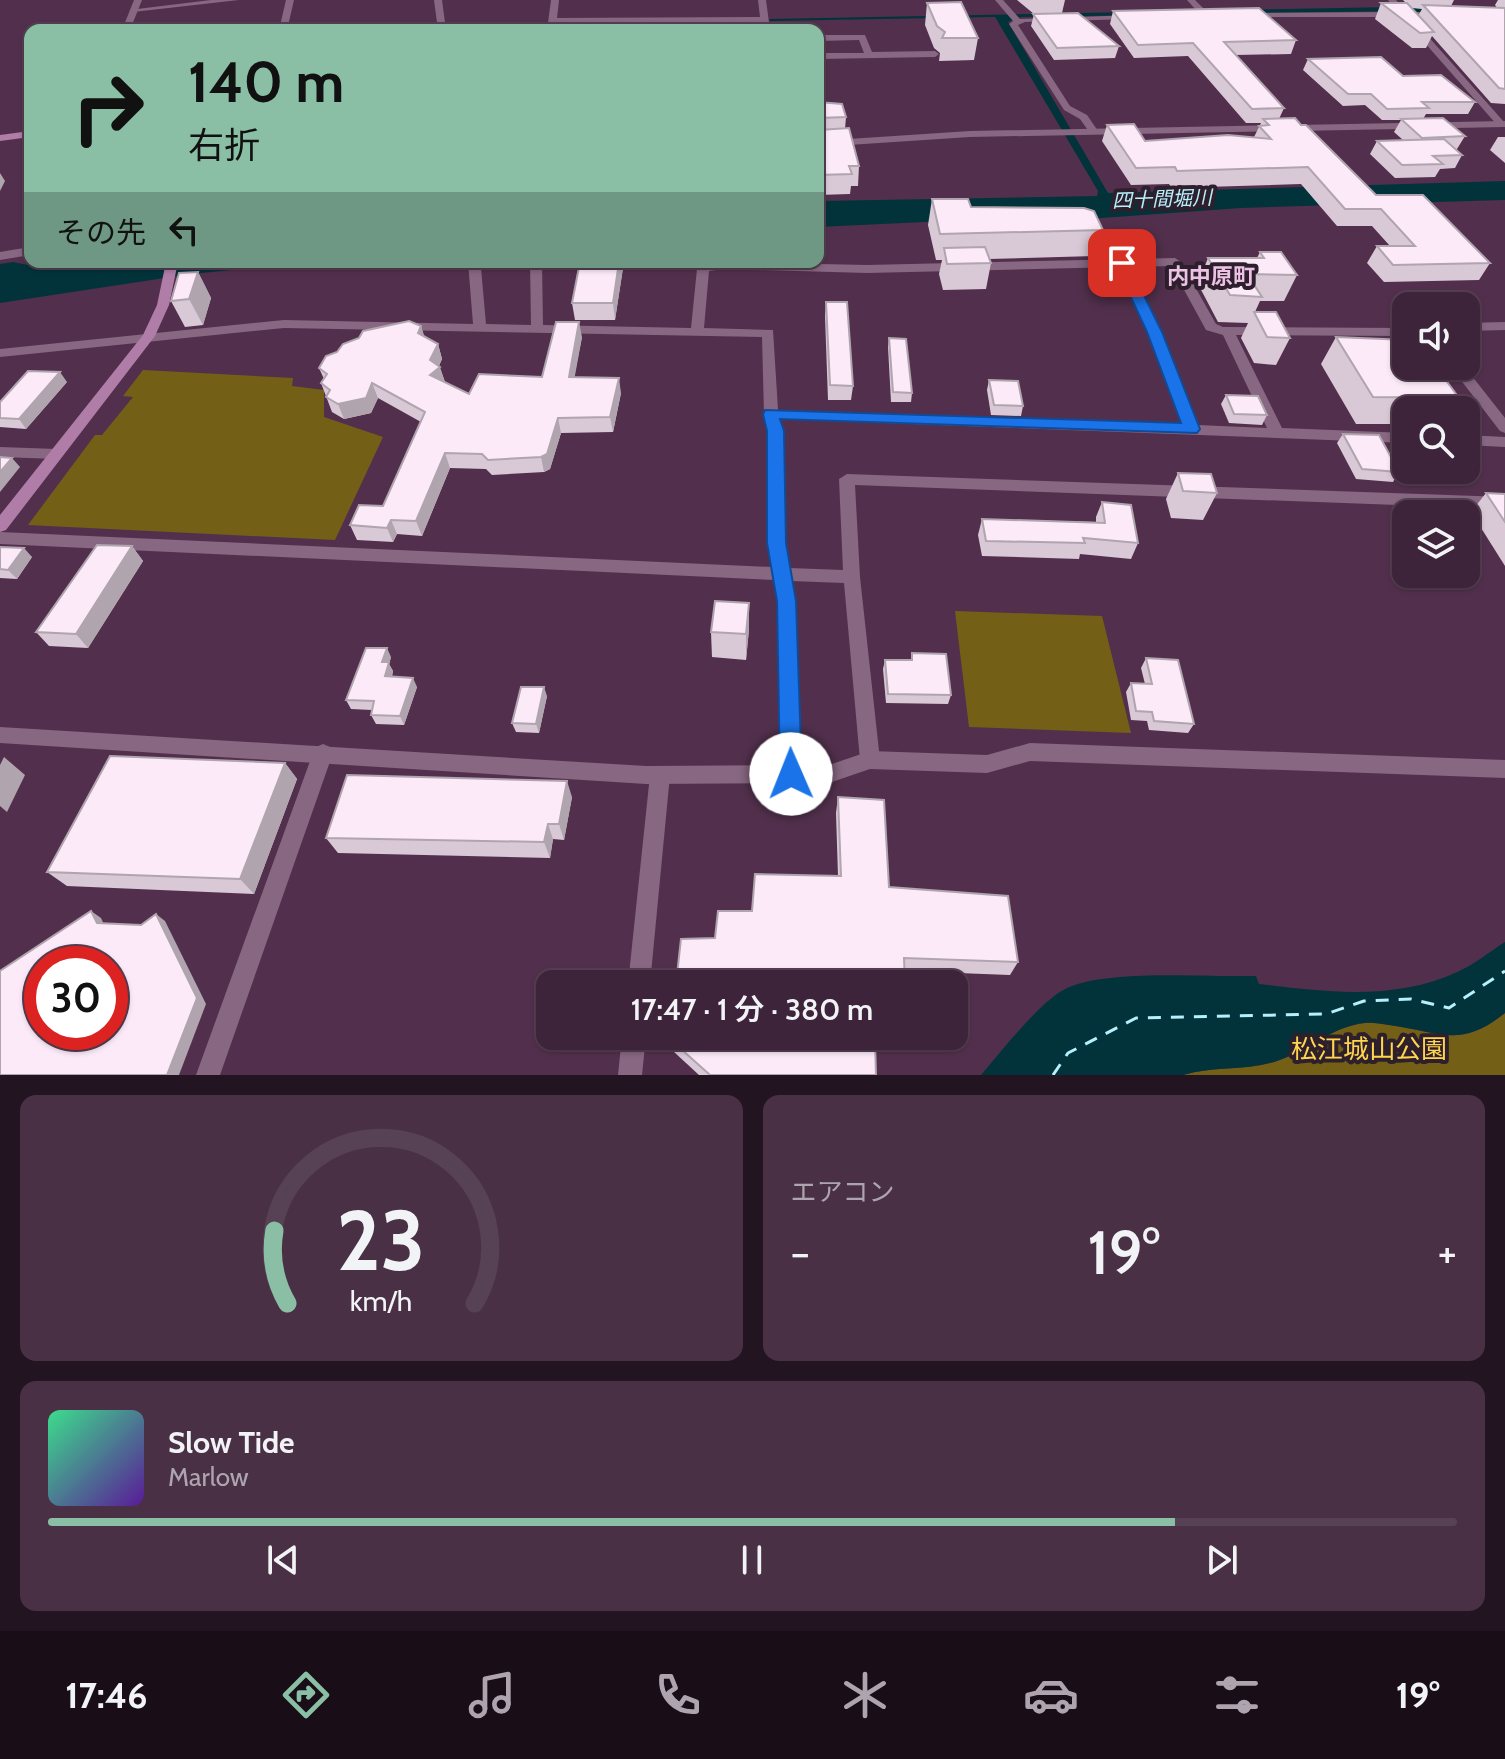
<!DOCTYPE html>
<html lang="ja">
<meta charset="utf-8">
<style>
body{margin:0;font-family:Cabin,"Noto Sans JP",sans-serif;background:#493045;color:#f1f3f6;height:100vh;display:flex;flex-direction:column;font-size:30px;white-space:nowrap}
*{box-sizing:border-box;margin:0}
p{font-size:26px;color:#ada4af}
.icon{flex:none;width:44px;height:44px;fill:none;stroke:currentColor;stroke-width:2;stroke-linecap:round;stroke-linejoin:round}
.map{position:relative;height:1075px;overflow:hidden}
.details{display:flex;flex-direction:column;gap:20px;padding:20px;background:#221420;flex:1}
.details>*{flex:none}
.guide{position:absolute;left:24px;top:24px;width:800px;height:244px;border-radius:16px;box-shadow:0 2px 6px #0004,0 0 0 2px #574154;background:#8abfa5;color:#111;overflow:hidden}
.controls{position:absolute;left:1392px;top:292px;display:grid;gap:16px}
.controls a{display:grid;place-items:center;width:88px;height:88px;border-radius:16px;background:#3e243a;box-shadow:0 2px 6px #0004,0 0 0 2px #574154;font-size:40px}
.speed{position:absolute;left:24px;top:946px;display:flex;gap:16px;font-size:40px;font-weight:700;text-align:center}
.speed>*{display:grid;place-content:center;width:104px;height:104px;border-radius:50%;background:#3e243a;box-shadow:0 2px 6px #0004,0 0 0 2px #574154;line-height:1}
.speed .limit{border:12px solid #d22;background:#fff;color:#111}
.pin{position:absolute;display:grid;place-items:center;width:68px;height:68px;color:#fff;margin:-34px;border-radius:16px;box-shadow:0 4px 12px #0006}
.me{position:absolute;width:88px;margin:-44px;rotate:359deg;stroke-linejoin:round;filter:drop-shadow(0 0 6px #0008)}
.turn{display:flex;align-items:center;gap:28px;height:168px;padding:0 32px;font-size:36px}
.turn .icon{width:104px;height:104px;stroke-width:2.5}
.turn b{display:block;font-size:56px;line-height:68px}
.then{display:flex;align-items:center;height:76px;padding:0 32px;background:#0003;gap:16px;font-size:30px}
.big{font-size:60px;font-weight:600;line-height:1.1}
.details .widget{flex:1;display:flex;flex-direction:column;justify-content:center;gap:12px;min-width:0;padding:0 28px;border-radius:16px;background:#493045}
.details .dial{align-items:center;gap:0}
.dial svg{height:208px;overflow:visible;fill:none;stroke:#574154;stroke-width:7;stroke-linecap:round;text-anchor:middle}
.dial text{fill:#f1f3f6;stroke:none}
.song{display:flex;align-items:center;gap:24px}
.cover{width:96px;height:96px;border-radius:12px;background:linear-gradient(135deg,hsl(150 70% 55%),hsl(270 70% 35%))}
.played{height:8px;border-radius:4px;background:linear-gradient(90deg,#8abfa5 80%,#574154 80%)}
.keys{display:flex;justify-content:space-around;direction:ltr}
.heat{display:flex;justify-content:space-between;align-items:center;font-size:44px;direction:ltr}
.details .tiles{flex:1;display:grid;gap:20px;grid-template-columns:1fr 1fr}
.widget:last-child{grid-column:span 2}
.trip{position:absolute;left:536px;top:970px;width:432px;height:80px;border-radius:16px;background:#3e243a;box-shadow:0 2px 6px #0004,0 0 0 2px #574154;font-weight:600;line-height:80px;text-align:center}
.dock{display:flex;height:128px;justify-content:space-around;align-items:center;background:#190e17;color:#ada4af}
.dock .icon{width:56px;height:56px}
.dock .active{color:#8abfa5}
.dock b{font-size:36px;color:#f1f3f6}
.map>svg:first-child{display:block}
.green{fill:#745f17}
.water{fill:#02333b}
.lines{fill:none;stroke-linecap:round;stroke-linejoin:round}
.ferry{stroke:#b5f0fc;stroke-width:3;stroke-dasharray:13 10;stroke-linecap:butt}
.minor{fill:#876782;fill-rule:evenodd}
.tertiary{fill:#876782;fill-rule:evenodd}
.secondary{fill:#b07da8;fill-rule:evenodd}
.wall{fill:#d9c9d6;fill-rule:evenodd}
.shaded-wall{fill:#b0a4ae}
.building{fill:#fceaf9;stroke:#b0a4ae;stroke-width:2;fill-rule:evenodd}
.route{fill:#1a73e8;stroke:#114b97;stroke-width:2}
.labels{text-anchor:middle;dominant-baseline:central;stroke-width:8;stroke-linejoin:round;paint-order:stroke}
.far-water-label{font-size:20px;font-style:italic;fill:#b5f0fc;stroke:#2e1f2c}
.far-quarter-label{font-size:22px;font-weight:bold;fill:#ecc2e5;stroke:#2e1f2c}
.near-park-label{font-size:26px;fill:#ffd54d;stroke:#2e1f2c}
</style>
<div class="map">
<svg width="1505" height="1075" viewBox="0 0 1505 1075">
<rect width="100%" height="100%" fill="#52304d"/>
<g class="green">
<polygon points="143,370 293,378 292,386 324,390 324,417 383,437 335,540 28,525 95,435 102,435 133,397 123,396"/>
<polygon points="955,611 1102,616 1131,733 969,727"/>
<path d="M1505,1013V1075H1183C1213,1066 1244,1071 1274,1062C1305,1053 1332,1026 1365,1023C1372,1022 1381,1024 1389,1025C1441,1032 1460,1049 1505,1013Z"/>
</g>
<g class="water">
<polygon points="1393,7 1505,12 1505,15 1394,11 1021,17 1008,22 1108,193 1505,181 1505,200 1241,208 1046,222 925,222 818,227 818,201 1097,196 1098,191 995,17 770,21 769,19"/>
<polygon points="13,262 28,265 312,262 191,274 0,303 0,264"/>
<path d="M1505,942V1013C1460,1049 1441,1032 1389,1025C1381,1024 1372,1022 1365,1023C1332,1026 1305,1053 1274,1062C1244,1071 1213,1066 1183,1075H981C1001,1052 1041,1000 1067,988C1107,969 1208,977 1256,976L1259,984C1323,992 1396,1001 1457,972C1474,965 1489,952 1505,942Z"/>
</g>
<g class="lines">
<polyline class="ferry" points="1053,1075 1068,1053 1136,1018 1326,1014 1364,1001 1411,999 1449,1008 1505,971"/>
<g class="minor">
<polygon points="211,0 239,0 133,12 129,10"/>
<polygon points="286,0 294,0 287,30 279,30"/>
<polygon points="551,0 559,0 557,18 760,17 758,0 766,0 770,30 762,30 761,22 556,23 555,30 547,30"/>
<polygon points="995,0 1003,0 1020,19 1135,15 1132,19 1025,22 1018,25 1070,106 1087,115 1098,131 1096,133 1090,133 1080,119 1064,110 1009,24 1013,21"/>
<polygon points="1187,0 1195,0 1209,14 1209,18 1203,18"/>
<polygon points="1388,0 1396,0 1407,12 1442,12 1439,16 1411,17 1504,122 1504,126 1498,126 1402,17 1247,17 1243,15 1247,13 1398,12"/>
<polygon points="818,35 865,35 872,52 935,51 939,54 935,57 818,59 818,53 864,53 859,40 818,41"/>
<path d="M1175,258L1181,262L1216,324L1223,327L1406,328V336L1236,335L1282,428L1406,433V443L780,419L783,431L784,543L789,568L843,570L839,479L847,474L1505,497V509L855,485L860,577L880,760L877,766L870,769L863,766L860,760L844,583L791,581L795,601L801,774L798,780L791,783L784,780L781,774L779,601L775,580L0,544V532L772,567L768,543L769,431L764,414L762,337L284,328L0,357V349L284,320L473,324L468,262H517L511,266L481,268L486,324L531,325L530,262H542L543,325L691,328L697,269L720,262L867,265ZM1171,266L1206,330L1223,335L1267,428L1198,425L1160,332L1130,267ZM1118,267L1148,332L1183,425L778,410L773,330L704,328L709,271L723,269L867,273Z"/>
<polygon points="1505,322 1505,330 1466,331 1466,323"/>
<polygon points="1450,366 1464,366 1505,418 1505,433 1500,431"/>
<polygon points="1466,435 1505,437 1505,447 1466,445"/>
<polygon points="0,447 57,449 64,454 57,459 0,457"/>
<polygon points="323,744 330,747 333,753 220,1075 196,1075 313,753 316,747"/>
<polygon points="660,766 667,769 670,775 650,984 628,984 650,775 653,769"/>
<polygon points="622,1036 646,1036 642,1075 618,1075"/>
</g>
<g class="tertiary">
<polygon points="134,0 142,0 130,30 122,30"/>
<polygon points="434,0 442,0 446,30 438,30"/>
<polygon points="1505,121 1505,127 970,137 818,147 818,141 970,131"/>
<polygon points="30,247 30,255 0,260 0,252"/>
<polygon points="0,727 646,766 829,765 870,751 987,755 1030,743 1505,760 1505,778 1030,761 987,773 870,769 829,783 646,784 0,743"/>
</g>
<g class="secondary">
<polygon points="30,131 30,137 0,141 0,135"/>
<polygon points="166,262 178,262 169,305 155,336 6,530 0,532 0,515 143,335 157,305"/>
</g>
</g>
<g class="wall">
<polygon points="1017,0 1065,0 1062,13 1119,46 1115,58 1054,60 1031,26 1034,14"/>
<path d="M1403,0H1454L1451,6L1497,8L1495,5L1498,0H1505V104L1491,103L1432,36L1426,48H1412L1375,19L1381,3H1406ZM1412,8L1422,9L1418,16Z"/>
<polygon points="927,3 978,38 974,60 939,61 940,53 934,48 925,25"/>
<polygon points="1113,11 1296,40 1291,54 1235,55 1284,108 1279,119 1376,195 1490,263 1479,280 1384,282 1367,263 1377,246 1390,246 1372,226 1337,226 1301,184 1172,188 1169,184 1131,185 1102,141 1107,125 1145,141 1254,137 1261,123 1246,123 1188,56 1134,58 1110,24"/>
<polygon points="1308,59 1403,76 1475,102 1468,114 1426,114 1423,119 1465,136 1457,149 1456,149 1462,155 1455,168 1440,169 1435,177 1395,178 1370,154 1377,141 1403,140 1394,132 1401,120 1382,120 1365,105 1343,106 1303,70"/>
<polygon points="818,102 846,117 845,129 859,166 858,186 851,186 850,194 818,195"/>
<polygon points="1498,137 1505,137 1505,163 1490,150"/>
<polygon points="932,199 971,207 1103,230 1095,256 989,259 991,263 986,289 943,290 939,274 942,260 936,260 928,225"/>
<polygon points="1260,252 1297,275 1284,301 1260,301 1255,312 1290,338 1276,365 1254,363 1241,338 1248,323 1218,322 1198,284 1208,258 1257,258"/>
<polygon points="580,262 649,262 648,268 623,268 615,320 575,320 572,303"/>
<polygon points="198,272 211,298 203,325 185,327 171,301"/>
<polygon points="826,302 853,386 851,400 828,400 825,316"/>
<polygon points="421,326 424,337 438,344 442,359 439,366 445,382 469,394 542,377 582,337 574,377 621,393 613,432 561,433 550,469 544,472 492,475 486,469 450,468 422,536 397,534 393,542 357,540 350,525 383,506 421,422 378,398 371,413 344,419 332,412 321,383 324,379 319,368 337,352"/>
<polygon points="1336,337 1451,380 1448,383 1459,398 1450,410 1406,410 1406,424 1356,424 1321,364"/>
<polygon points="889,338 912,393 911,402 891,402 888,347"/>
<polygon points="989,380 1023,406 1021,416 991,415 987,390"/>
<polygon points="67,382 26,429 0,427 0,402"/>
<polygon points="1226,395 1267,415 1262,425 1229,423 1221,404"/>
<polygon points="1343,434 1399,472 1393,482 1356,479 1337,443"/>
<polygon points="1178,473 1217,493 1203,520 1171,518 1166,499"/>
<polygon points="1486,493 1505,494 1505,566 1471,512"/>
<polygon points="1102,502 1138,543 1131,559 1080,554 1079,559 982,556 978,535 982,519 1096,522 1096,517"/>
<polygon points="132,546 143,561 88,648 49,646 36,632"/>
<polygon points="0,547 32,557 17,579 0,578"/>
<polygon points="749,629 746,660 712,657 711,632"/>
<polygon points="912,653 951,695 948,704 886,703 883,669 885,660 911,660"/>
<polygon points="391,657 389,664 393,671 392,677 417,687 404,725 376,724 371,715 372,710 351,709 346,700"/>
<polygon points="1146,658 1194,724 1188,733 1149,730 1147,721 1131,720 1126,692 1131,683 1145,684 1141,668"/>
<polygon points="547,696 539,733 516,732 512,723"/>
<polygon points="285,763 297,779 254,894 67,886 47,872"/>
<polygon points="572,797 564,840 553,839 550,858 338,853 326,838"/>
<polygon points="838,797 889,887 1018,962 1010,975 905,971 715,938 752,911 838,876 836,813"/>
<polygon points="671,1040 908,1040 903,1051 875,1052 876,1075 699,1075 673,1051"/>
</g>
<g class="shaded-wall">
<polygon points="0,173 5,181 0,191"/>
<polygon points="619,262 622,262 623,268 615,320 613,303"/>
<polygon points="198,272 211,298 203,325 189,299"/>
<polygon points="579,322 582,337 572,392 569,377"/>
<polygon points="421,326 426,341 418,333"/>
<polygon points="438,344 442,359 437,369 440,367 445,382 430,375 430,360"/>
<polygon points="60,372 67,382 26,429 19,419"/>
<polygon points="619,378 621,393 613,432 610,417"/>
<polygon points="372,383 378,398 371,413 344,419 338,404"/>
<polygon points="558,418 561,433 550,469 544,472 541,457"/>
<polygon points="445,453 450,468 422,536 416,521"/>
<polygon points="12,458 20,467 0,492 0,472"/>
<polygon points="391,520 397,534 393,542 387,528"/>
<polygon points="132,546 143,561 88,648 76,634"/>
<polygon points="24,548 32,557 17,579 8,570"/>
<polygon points="749,603 749,629 746,660 746,634"/>
<polygon points="387,648 391,657 389,664 393,671 389,685 385,676 382,662"/>
<polygon points="413,678 417,687 404,725 400,716"/>
<polygon points="544,687 547,696 539,733 536,724"/>
<polygon points="4,757 25,775 7,812 0,806 0,765"/>
<polygon points="285,763 297,779 254,894 240,879"/>
<polygon points="567,781 572,797 564,840 559,824"/>
<polygon points="548,824 553,839 550,858 544,842"/>
<polygon points="91,911 101,918 107,931 97,923"/>
<polygon points="156,914 165,921 206,1004 179,1075 167,1075"/>
</g>
<g class="building">
<polygon points="961,2 978,38 942,38 945,32 937,26 927,3"/>
<polygon points="1381,3 1407,3 1434,32 1420,33"/>
<polygon points="1423,5 1505,8 1505,89 1499,88"/>
<polygon points="1259,8 1296,40 1224,42 1284,108 1252,109 1193,43 1138,45 1113,11"/>
<polygon points="1078,13 1119,46 1057,48 1033,14"/>
<polygon points="1381,57 1403,76 1441,75 1475,102 1422,102 1429,108 1387,109 1371,94 1348,94 1308,59"/>
<polygon points="818,102 842,104 846,117 819,118 818,121"/>
<polygon points="1295,118 1301,125 1306,125 1376,195 1423,195 1490,263 1393,265 1377,246 1415,246 1381,209 1345,209 1308,167 1177,171 1175,167 1136,168 1107,125 1134,124 1145,141 1228,135 1271,139 1259,126 1269,125 1263,119"/>
<polygon points="1443,118 1465,136 1422,138 1401,119"/>
<polygon points="849,128 859,166 849,166 852,174 818,175 818,129 819,130"/>
<polygon points="1444,139 1462,155 1433,156 1443,164 1402,165 1377,141"/>
<polygon points="932,199 968,199 971,207 1084,208 1094,211 1103,230 940,234"/>
<polygon points="985,247 991,263 947,264 944,248"/>
<polygon points="1260,252 1281,252 1297,275 1247,274 1262,297 1230,295 1208,258 1264,258"/>
<polygon points="580,262 619,262 613,303 572,303"/>
<polygon points="198,272 189,299 171,301 179,273"/>
<polygon points="826,302 847,302 853,386 830,385"/>
<polygon points="1254,312 1276,312 1290,338 1267,337"/>
<polygon points="409,321 421,326 418,333 438,344 430,360 440,367 430,375 469,394 479,374 542,377 556,322 579,322 569,377 619,378 610,417 558,418 547,454 541,457 488,460 482,454 445,453 416,521 391,520 387,528 350,525 359,505 383,506 425,412 372,383 366,398 338,404 326,397 330,390 321,383 327,374 319,368 326,356 337,352 343,344 359,338 363,331"/>
<polygon points="1336,337 1406,340 1406,366 1441,366 1451,380 1445,379 1459,398 1373,397"/>
<polygon points="889,338 906,339 912,393 893,392"/>
<polygon points="28,371 60,372 19,419 0,418 0,402"/>
<polygon points="989,380 1018,381 1023,406 994,405"/>
<polygon points="1226,395 1258,396 1267,415 1234,414"/>
<polygon points="1343,434 1379,435 1399,472 1362,469"/>
<polygon points="0,457 12,458 0,472"/>
<polygon points="1178,473 1211,474 1217,493 1183,491"/>
<polygon points="1486,493 1505,494 1505,522"/>
<polygon points="1102,502 1131,505 1138,543 1083,538 1085,543 986,541 982,519 1105,523"/>
<polygon points="97,545 132,546 76,634 36,632"/>
<polygon points="0,547 24,548 8,570 0,569"/>
<polygon points="715,601 749,603 746,634 711,632"/>
<polygon points="366,648 387,648 382,662 389,662 385,676 413,678 400,716 371,715 374,701 346,700"/>
<polygon points="912,653 946,654 951,695 888,694 885,660 912,660"/>
<polygon points="1146,658 1178,660 1194,724 1154,721 1152,712 1136,711 1131,683 1152,684"/>
<polygon points="521,687 544,687 536,724 512,723"/>
<polygon points="110,756 285,763 240,879 47,872"/>
<polygon points="347,775 567,781 559,824 548,824 544,842 326,838"/>
<polygon points="838,797 884,800 889,887 1008,896 1018,962 904,958 905,984 676,984 681,939 715,938 718,911 752,911 755,874 841,876"/>
<path d="M91,911L97,923L141,925L156,914L197,998L167,1075H0V971ZM42,964H110V1032H42Z"/>
<polygon points="671,1036 908,1036 908,1040 875,1041 876,1075 710,1075 671,1040"/>
</g>
<polygon class="route" points="1122,259 1128,263 1162,332 1200,429 1197,433 780,419 784,431 786,543 796,601 802,774 799,781 791,784 783,781 780,774 777,601 767,543 767,431 763,414 765,410 1181,423 1147,332 1115,263"/>
<g class="labels">
<g class="far-water-label">
<text transform="translate(1162 199) rotate(-2)">四十間堀川</text>
</g>
<g class="far-quarter-label">
<text x="1211" y="276">内中原町</text>
</g>
<g class="near-park-label">
<text x="1369" y="1049">松江城山公園</text>
</g>
</g>
</svg>
<div class="controls">
<a><svg class="icon" aria-label="sound" viewBox="0 0 24 24"><path d="M4 9h4l5-4v14l-5-4H4zM17 9q2 3 0 6"/></svg></a>
<a><svg class="icon" aria-label="search" viewBox="0 0 24 24"><circle cx="10" cy="10" r="6"/><path d="M15 15l6 6"/></svg></a>
<a><svg class="icon" aria-label="layers" viewBox="0 0 24 24"><path d="M12 4l9 5-9 5-9-5zM3 14l9 5 9-5"/></svg></a>
</div>
<div class="speed"><div class="limit">30</div></div>
<div class="pin" style="left:1122px;top:263px;background:#d93025"><svg class="icon" aria-label="arrive" viewBox="0 0 24 24"><path d="M6 21V4h12l-3 4 3 4H6"/></svg></div>
<svg class="me" style="left:791px;top:774px" viewBox="-20 -20 40 40"><circle r="19" fill="#fff"/><path d="M0-13L10 11 0 6-10 11z" fill="#1a73e8"/></svg>
<div class="trip">17:47 · 1 分 · 380 m</div>
<div class="guide">
<div class="turn"><svg class="icon" aria-label="right" viewBox="0 0 24 24"><path d="M7 20v-9h11M14 6l5 5-5 5"/></svg><div><b>140 m</b>右折</div></div>
<div class="then">その先<svg class="icon" aria-label="left" viewBox="0 0 24 24"><path d="M17 20v-9H6M10 6l-5 5 5 5"/></svg></div>
</div>
</div>
<section class="details">
<div class="tiles">
<div class="widget dial"><svg viewBox="0 0 100 80">
<path d="M14 69A42 42 0 1 1 86 69"/>
<path d="M14 69A42 42 0 0 1 9 41" stroke="#8abfa5"/>
<text x="50" y="56" font-size="32" font-weight="700">23</text>
<text x="50" y="72" font-size="11">km/h</text>
</svg></div>
<div class="widget"><p>エアコン</p>
<div class="heat"><a>−</a><b class="big">19°</b><a>+</a></div>
</div>
<div class="widget">
<div class="song"><i class="cover"></i><div><b>Slow Tide</b><p>Marlow</p></div></div>
<div class="played"></div>
<div class="keys"><svg class="icon" aria-label="previous" viewBox="0 0 24 24"><path d="M18 5L8 12l10 7zM5 5v14"/></svg><svg class="icon" aria-label="pause" viewBox="0 0 24 24"><path d="M8 5v14M16 5v14"/></svg><svg class="icon" aria-label="next" viewBox="0 0 24 24"><path d="M6 5l10 7-10 7zM19 5v14"/></svg></div>
</div>
</div>
</section>
<nav class="dock">
<b>17:46</b>
<svg class="icon active" aria-label="directions" viewBox="0 0 24 24"><path d="M12 3l9 9-9 9-9-9zM9 14v-3h6M13 9l2 2-2 2"/></svg>
<svg class="icon" aria-label="music" viewBox="0 0 24 24"><path d="M9 18V5l10-2v13"/><circle cx="6" cy="18" r="3"/><circle cx="16" cy="16" r="3"/></svg>
<svg class="icon" aria-label="phone" viewBox="0 0 24 24"><path d="M5 4h4l2 5-3 2q2 4 5 5l2-3 5 2v4C11 20 4 13 5 4z"/></svg>
<svg class="icon" aria-label="climate" viewBox="0 0 24 24"><path d="M12 3v18M4 7l16 10M4 17L20 7"/></svg>
<svg class="icon" aria-label="car" viewBox="0 0 24 24"><path d="M5 17H2v-5l4-1 3-4h7l3 4 3 1v5h-3M9 17h6M6 11h13"/><circle cx="7" cy="17" r="2"/><circle cx="17" cy="17" r="2"/></svg>
<svg class="icon" aria-label="filters" viewBox="0 0 24 24"><path d="M4 7h16M4 17h16"/><circle cx="9" cy="7" r="2"/><circle cx="15" cy="17" r="2"/></svg>
<b>19°</b>
</nav>
